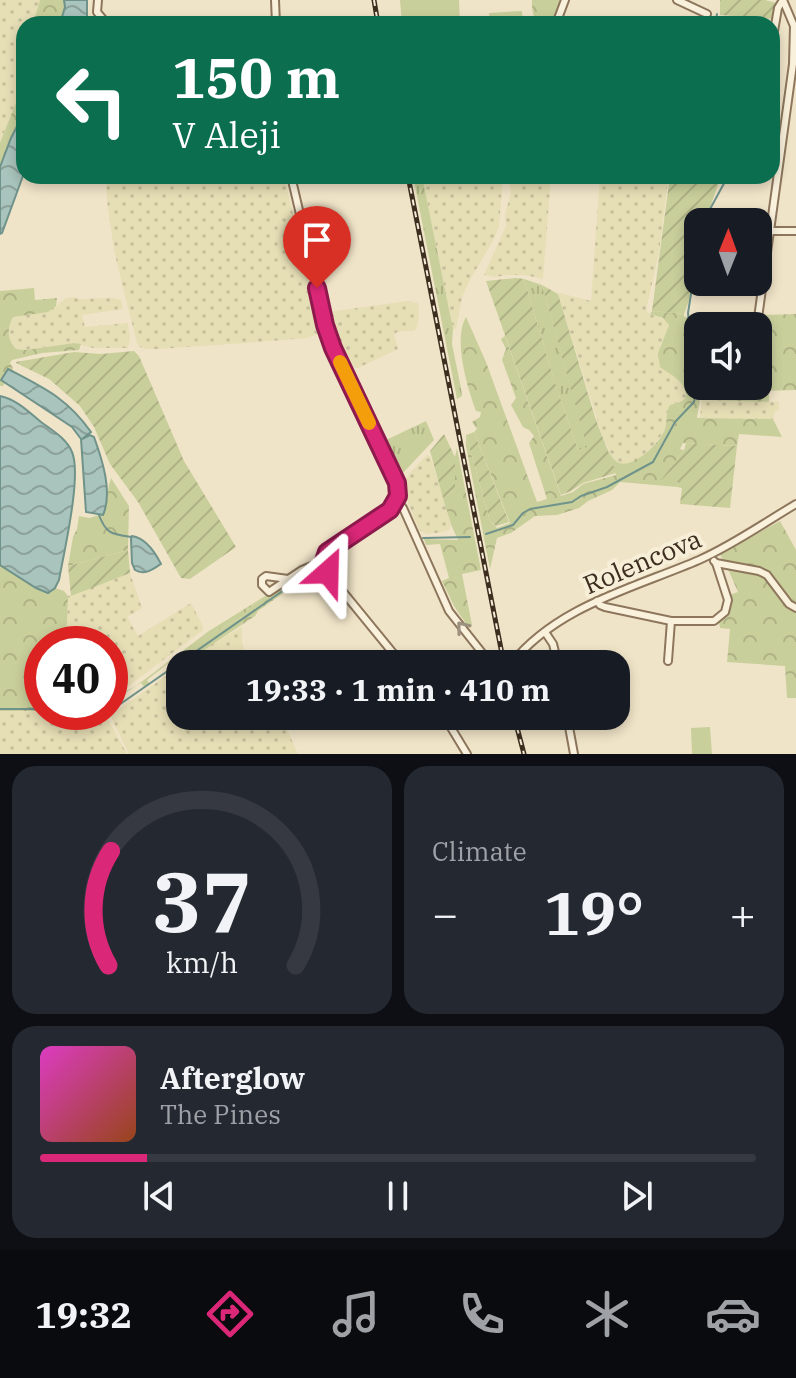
<!DOCTYPE html>
<meta charset="utf-8">
<style>
body{margin:0;font-family:"IBM Plex Serif",serif;background:#242831;color:#f1f3f6;height:100vh;display:flex;flex-direction:column;font-size:30px;white-space:nowrap}
*{box-sizing:border-box;margin:0}
p{font-size:26px;color:#9ea1a6}
.icon{flex:none;width:44px;height:44px;fill:none;stroke:currentColor;stroke-width:2;stroke-linecap:round;stroke-linejoin:round}
.map{position:relative;height:754px;overflow:hidden}
.panel{display:flex;flex-direction:column;gap:12px;padding:12px;background:#0d0f14;flex:1}
.panel>*{flex:none}
.banner{position:absolute;left:16px;top:16px;width:764px;height:168px;border-radius:24px;box-shadow:0 4px 12px #0003;background:#0b6e4f;color:#fff;overflow:hidden}
.needle{width:52px;rotate:1deg}
.tools{position:absolute;left:684px;top:208px;display:grid;gap:16px}
.tools a{display:grid;place-items:center;width:88px;height:88px;border-radius:16px;background:#171b24;box-shadow:0 4px 12px #0003;font-size:40px}
.speed{position:absolute;left:24px;top:626px;display:flex;gap:16px;font-size:40px;font-weight:700;text-align:center}
.speed>*{display:grid;place-content:center;width:104px;height:104px;border-radius:50%;background:#171b24;box-shadow:0 4px 12px #0003;line-height:1}
.speed .limit{border:12px solid #d22;background:#fff;color:#111}
.pin{position:absolute;display:grid;place-items:center;width:68px;height:68px;color:#fff;margin:-82px -34px;border-radius:50% 50% 50% 0;rotate:-45deg;box-shadow:0 0 8px #0007}
.pin .icon{rotate:45deg}
.me{position:absolute;width:88px;margin:-44px;rotate:25deg;stroke-linejoin:round;filter:drop-shadow(0 0 6px #0008)}
.turn{display:flex;align-items:center;gap:28px;height:168px;padding:0 24px;font-size:36px}
.turn .icon{width:104px;height:104px;stroke-width:2.5}
.turn b{display:block;font-size:56px;line-height:68px}
.big{font-size:60px;font-weight:800;line-height:1.1}
.panel .card{flex:1;display:flex;flex-direction:column;justify-content:center;gap:12px;min-width:0;padding:0 28px;border-radius:24px;background:#242831}
.panel .dial{align-items:center;gap:0}
.dial svg{height:208px;overflow:visible;fill:none;stroke:#363941;stroke-width:7;stroke-linecap:round;text-anchor:middle}
.dial text{fill:#f1f3f6;stroke:none}
.song{display:flex;align-items:center;gap:24px}
.cover{width:96px;height:96px;border-radius:12px;background:linear-gradient(135deg,hsl(310 70% 55%),hsl(20 70% 35%))}
.played{height:8px;border-radius:4px;background:linear-gradient(90deg,#db2777 15%,#363941 15%)}
.keys{display:flex;justify-content:space-around;direction:ltr}
.heat{display:flex;justify-content:space-between;align-items:center;font-size:44px;direction:ltr}
.panel .tiles{flex:1;display:grid;gap:12px;grid-template-columns:1fr 1fr}
.card:last-child{grid-column:span 2}
.trip{position:absolute;left:166px;top:650px;width:464px;height:80px;border-radius:24px;background:#171b24;box-shadow:0 4px 12px #0003;font-weight:800;line-height:80px;text-align:center}
.dock{display:flex;height:128px;justify-content:space-around;align-items:center;background:#090b0e;color:#9ea1a6}
.dock .icon{width:56px;height:56px}
.dock .on{color:#db2777}
.dock b{font-size:36px;color:#f1f3f6}
.map>svg:first-child{display:block}
.farmland{fill:url(#farmland-dots)}
.grass{fill:url(#grass-tufts)}
.forest{fill:url(#forest-crowns)}
.garden{fill:url(#garden-furrows)}
.pitch{fill:#c9cf9b}
.water{fill:url(#water-waves);stroke:#6f938a;stroke-width:2}
.lines{fill:none;stroke-linecap:round;stroke-linejoin:round}
.stream{stroke:#6f938a;stroke-width:2}
.minor-casing{stroke:#8d765c;stroke-width:10}
.minor{stroke:#faf1dc;stroke-width:6}
.rail-casing{stroke:#3d2e20;stroke-width:5}
.rail{stroke:#f7eed8;stroke-width:2;stroke-dasharray:6;stroke-linecap:butt}
.oneway{stroke:#9c907e}
.route-casing{stroke:#8e194d;stroke-width:20}
.route{stroke:#db2777;stroke-width:14}
.slow{stroke:#f59e0b;stroke-width:14}
.labels{text-anchor:middle;dominant-baseline:central;stroke-width:8;stroke-linejoin:round;paint-order:stroke}
.street-label{font-size:26px;fill:#3d2e20;stroke:#f7eed8}
</style>
<div class="map">
<svg width="796" height="754" viewBox="0 0 796 754">
<defs>
<pattern id="farmland-dots" width="8" height="8" patternUnits="userSpaceOnUse" patternTransform="scale(2)"><rect width="8" height="8" fill="#e6deb5"/><path d="M2 2h.1M6 6h.1" fill="none" stroke="#c6bf9b" stroke-width="1.8" stroke-linecap="round"/></pattern>
<pattern id="grass-tufts" width="24" height="20" patternUnits="userSpaceOnUse" patternTransform="scale(2)"><rect width="24" height="20" fill="#c9cf9b"/><path d="M3 7l-1-3M5 7V3M7 7l1-3M15 17l-1-3M17 17v-4M19 17l1-3" fill="none" stroke="#aeb285"/></pattern>
<pattern id="forest-crowns" width="20" height="18" patternUnits="userSpaceOnUse" patternTransform="scale(2)"><rect width="20" height="18" fill="#c9cf9b"/><path d="M2 6a3 3 0 1 1 6 0M12 15a3 3 0 1 1 6 0" fill="none" stroke="#aeb285"/></pattern>
<pattern id="garden-furrows" width="10" height="10" patternUnits="userSpaceOnUse" patternTransform="scale(2)"><rect width="10" height="10" fill="#c9cf9b"/><path d="M-1 1l2-2M0 10L10 0M9 11l2-2" fill="none" stroke="#aeb285"/></pattern>
<pattern id="water-waves" width="16" height="10" patternUnits="userSpaceOnUse" patternTransform="scale(2)"><rect width="16" height="10" fill="#a9c4bc"/><path d="M0 5q4-4 8 0t8 0" fill="none" stroke="#8ba098"/></pattern>
</defs>
<rect width="100%" height="100%" fill="#f0e4c8"/>
<g class="farmland">
<polygon points="0,0 40,0 33,24 24,24 24,74 17,100 0,143"/>
<polygon points="106,176 284,176 321,333 307,338 245,343 159,349 147,349 140,347 137,343 125,296 114,250 107,201"/>
<polygon points="422,176 503,176 499,226 494,239 471,278 462,297 456,329 453,329 450,314"/>
<polygon points="509,176 551,176 543,279 525,275 506,275 495,277 484,275 506,226 505,215 511,192"/>
<polygon points="600,176 666,176 668,180 659,253 646,310 650,314 667,320 669,325 660,346 671,375 679,380 685,388 686,398 680,402 670,405 665,431 653,446 638,460 627,464 619,464 613,459 602,435 558,294 560,293 591,301"/>
<polygon points="74,297 78,299 114,298 121,300 123,309 82,315 85,327 128,323 130,338 128,348 93,348 74,343 26,350 16,349 11,345 9,332 10,323 13,317 56,306 66,298"/>
<polygon points="408,301 418,303 419,317 416,330 397,332 394,335 398,349 358,368 349,367 336,342 328,312"/>
<polygon points="702,400 779,402 779,410 775,412 773,419 700,418"/>
<polygon points="427,455 430,456 452,524 450,529 444,532 427,534 419,530 404,492 403,484 409,474"/>
<polygon points="130,573 142,608 127,617 138,636 191,603 203,626 203,630 127,687 117,689 110,686 110,644 66,644 68,596"/>
<polygon points="242,627 242,643 246,655 252,664 183,664 207,647"/>
<polygon points="180,666 180,716 281,716 298,754 129,754 109,713 118,710"/>
<polygon points="0,711 104,712 127,754 0,754"/>
</g>
<g class="grass">
<polygon points="413,176 422,176 453,329 452,344 461,388 462,396 457,399"/>
<polygon points="524,279 542,285 588,448 578,450 554,380"/>
<polygon points="426,421 434,440 401,475 384,441"/>
<polygon points="305,571 313,574 295,586 292,581 249,608 242,617 216,631 181,654 189,660 180,664 180,666 174,671 170,662 147,680 149,683 144,687 141,683 125,693 112,693 110,698 110,693 124,692 136,686 209,631"/>
</g>
<g class="forest">
<polygon points="40,0 64,0 65,7 60,24 33,24"/>
<path d="M532,0H560L554,18L549,24H540C532,18 532,10 532,0Z"/>
<polygon points="24,74 24,113 11,138 0,167 0,143 17,100"/>
<path d="M34,288L35,300L57,298L56,306L48,312L13,317C7,328 7,340 16,349L26,350L74,343L81,344L79,350L42,353L12,360L10,363L13,368L12,371L8,369L1,379L5,383L3,386H0V291Z"/>
<path d="M652,311L684,314V317L698,316V386L702,387L697,418L773,419L782,437L739,434L737,446L683,443L680,449L684,450L662,479L678,481L677,487L620,482L612,490L588,501L579,508L557,515L535,516L511,533L497,538L490,569L466,446V435L490,521L497,528L510,523L474,432L477,429L472,422L480,417L481,412L476,411C467,387 453,339 466,317L486,362L537,502L547,499L529,443L534,436L529,430L523,427L511,405L516,398L502,360L506,349L501,339L505,336L561,496L573,492L583,484L616,475L602,435C605,443 610,458 617,462C632,471 661,442 665,429C668,420 665,413 670,405L680,402L686,398C686,381 672,376 660,367L658,353L669,325L663,318L650,314Z"/>
<polygon points="796,314 796,390 762,391 762,377 758,377 758,349 761,350 765,337 763,315"/>
<polygon points="457,448 481,570 462,574 472,625 469,628 454,606 442,581 449,578 440,544 426,545 424,539 458,540 452,527 443,498 455,490 455,457"/>
<path d="M111,478L129,506L128,550L68,566L73,537L77,529L79,516L89,518L103,514C107,502 107,490 111,478Z"/>
<polygon points="780,521 796,550 796,604 759,568 723,561 720,554"/>
<polygon points="0,565 43,592 51,591 55,588 64,591 68,596 66,644 52,644 49,642 48,644 42,644 42,711 0,711"/>
<path d="M727,567C738,569 750,570 759,574C769,579 783,603 796,612V698H787L785,666L727,662L730,629L720,628L719,622L729,609V595L738,592Z"/>
<polygon points="292,580 295,585 258,611 255,616 189,660 180,653 216,631 242,617 249,608"/>
</g>
<g class="garden">
<polygon points="720,0 765,0 777,3 773,19 720,15"/>
<polygon points="670,176 721,176 705,222 698,222 698,255 695,284 684,314 652,311"/>
<polygon points="516,278 524,279 554,380 578,450 587,447 542,285 558,294 595,417 616,473 583,483 571,491 561,495 486,281"/>
<polygon points="134,351 139,356 184,461 236,547 190,579 181,578 177,571 138,502 110,464 94,427 80,406 49,379 16,363 16,362 74,352 101,354"/>
<polygon points="704,391 769,391 769,402 702,400"/>
<polygon points="474,432 509,522 496,526 490,521 466,435"/>
<polygon points="444,434 455,457 455,490 443,498 430,451"/>
<polygon points="686,443 737,446 730,508 680,504 682,488 677,487 678,482 661,480 684,450"/>
<polygon points="128,550 130,573 71,596 68,566"/>
</g>
<g class="pitch">
<polygon points="400,0 459,0 460,24 402,24"/>
<polygon points="522,11 523,24 490,24 489,13"/>
<polygon points="710,727 712,754 692,754 691,728"/>
</g>
<g class="water">
<polygon points="64,0 87,0 87,17 84,24 60,24 65,7"/>
<polygon points="24,113 24,173 2,233 0,234 0,167 11,138"/>
<path d="M8,369C44,388 67,398 91,432L82,439L90,435L94,437C102,459 113,492 103,515L86,512L81,439L72,427L1,380Z"/>
<path d="M0,396C16,399 29,412 41,422C52,430 67,439 72,452C82,475 64,552 59,580L55,588L48,593L36,588L0,565Z"/>
<path d="M132,536C145,538 155,552 161,564C153,569 145,576 135,570L132,563L131,539Z"/>
</g>
<g class="lines">
<g class="stream">
<polyline points="715,24 717,14"/>
<polyline points="703,222 728,176"/>
<path d="M99,515C106,534 112,534 131,537"/>
<polyline points="486,534 513,525 523,513 530,509 572,502 581,496 607,487 653,462 675,422 694,402 696,389 688,313 698,250"/>
<polyline points="423,538 470,537"/>
<path d="M110,707H116C176,665 235,624 294,583"/>
<polyline points="0,709 42,709"/>
</g>
<defs>
<g id="minor">
<polyline points="98,0 97,12 107,24"/>
<polyline points="275,0 276,24"/>
<polyline points="677,0 707,14"/>
<polyline points="556,24 565,0"/>
<polyline points="772,43 778,8 783,0"/>
<path d="M291,176L329,338L398,486C400,528 331,528 324,561"/>
<polyline points="769,231 796,231"/>
<polyline points="758,318 793,64 794,26 783,0"/>
<polyline points="397,500 403,508 449,611 491,664"/>
<polyline points="324,561 326,569 330,576 402,664"/>
<polyline points="714,561 716,563 759,571 767,575 789,604 796,608"/>
<polyline points="288,579 266,576 262,579 262,585 269,592 302,570 324,561"/>
<polyline points="597,601 600,605 605,607 671,621 714,621 725,612 728,600 716,563"/>
<polyline points="545,632 553,644 558,664"/>
<polyline points="668,661 671,621"/>
<path d="M511,664C557,606 634,588 699,560C733,545 764,523 796,504"/>
<polyline points="444,716 467,754"/>
<polyline points="567,716 574,754"/>
</g>
</defs>
<use href="#minor" class="minor-casing"/>
<use href="#minor" class="minor"/>
<defs>
<g id="rail">
<polyline points="374,0 378,24"/>
<polyline points="408,176 504,664"/>
<polyline points="514,716 524,754"/>
</g>
</defs>
<use href="#rail" class="rail-casing"/>
<use href="#rail" class="rail"/>
</g>
<defs><path id="oneway-chevron" d="M-2-3.5L2.5 0L-2 3.5" fill="none" stroke-width="1.6" stroke-linecap="round" stroke-linejoin="round" transform="scale(2)"/></defs>
<use class="oneway" href="#oneway-chevron" transform="translate(462 627) rotate(-129)"/>
<g class="lines">
<defs>
<polyline id="route" points="317,288 325,325 333,348 397,483 398,496 390,510 327,552 324,561 328,572"/>
</defs>
<use href="#route" class="route-casing"/>
<use href="#route" class="route"/>
<polyline class="slow" points="340,362 369,423"/>
</g>
<g class="labels">
<g class="street-label">
<text transform="translate(642 561) rotate(-23)">Rolencova</text>
</g>
</g>
</svg>
<div class="tools">
<a><svg class="needle" viewBox="-14 -14 28 28"><path d="M0-13l5 13h-10z" fill="#e53935"/><path d="M0 13l5-13h-10z" fill="#9ea1a6"/></svg></a>
<a><svg class="icon" aria-label="sound" viewBox="0 0 24 24"><path d="M4 9h4l5-4v14l-5-4H4zM17 9q2 3 0 6"/></svg></a>
</div>
<div class="speed"><div class="limit">40</div></div>
<div class="pin" style="left:317px;top:288px;background:#d93025"><svg class="icon" aria-label="arrive" viewBox="0 0 24 24"><path d="M6 21V4h12l-3 4 3 4H6"/></svg></div>
<svg class="me" style="left:328px;top:572px" viewBox="-20 -20 40 40"><path d="M0-17L14 15 0 8-14 15z" fill="#db2777" stroke="#fff" stroke-width="4"/></svg>
<div class="trip">19:33 · 1 min · 410 m</div>
<div class="banner">
<div class="turn"><svg class="icon" aria-label="left" viewBox="0 0 24 24"><path d="M17 20v-9H6M10 6l-5 5 5 5"/></svg><div><b>150 m</b>V Aleji</div></div>
</div>
</div>
<section class="panel">
<div class="tiles">
<div class="card dial"><svg viewBox="0 0 100 80">
<path d="M14 69A42 42 0 1 1 86 69"/>
<path d="M14 69A42 42 0 0 1 15 25" stroke="#db2777"/>
<text x="50" y="56" font-size="32" font-weight="700">37</text>
<text x="50" y="72" font-size="11">km/h</text>
</svg></div>
<div class="card"><p>Climate</p>
<div class="heat"><a>−</a><b class="big">19°</b><a>+</a></div>
</div>
<div class="card">
<div class="song"><i class="cover"></i><div><b>Afterglow</b><p>The Pines</p></div></div>
<div class="played"></div>
<div class="keys"><svg class="icon" aria-label="previous" viewBox="0 0 24 24"><path d="M18 5L8 12l10 7zM5 5v14"/></svg><svg class="icon" aria-label="pause" viewBox="0 0 24 24"><path d="M8 5v14M16 5v14"/></svg><svg class="icon" aria-label="next" viewBox="0 0 24 24"><path d="M6 5l10 7-10 7zM19 5v14"/></svg></div>
</div>
</div>
</section>
<nav class="dock">
<b>19:32</b>
<svg class="icon on" aria-label="directions" viewBox="0 0 24 24"><path d="M12 3l9 9-9 9-9-9zM9 14v-3h6M13 9l2 2-2 2"/></svg>
<svg class="icon" aria-label="music" viewBox="0 0 24 24"><path d="M9 18V5l10-2v13"/><circle cx="6" cy="18" r="3"/><circle cx="16" cy="16" r="3"/></svg>
<svg class="icon" aria-label="phone" viewBox="0 0 24 24"><path d="M5 4h4l2 5-3 2q2 4 5 5l2-3 5 2v4C11 20 4 13 5 4z"/></svg>
<svg class="icon" aria-label="climate" viewBox="0 0 24 24"><path d="M12 3v18M4 7l16 10M4 17L20 7"/></svg>
<svg class="icon" aria-label="car" viewBox="0 0 24 24"><path d="M5 17H2v-5l4-1 3-4h7l3 4 3 1v5h-3M9 17h6M6 11h13"/><circle cx="7" cy="17" r="2"/><circle cx="17" cy="17" r="2"/></svg>
</nav>
